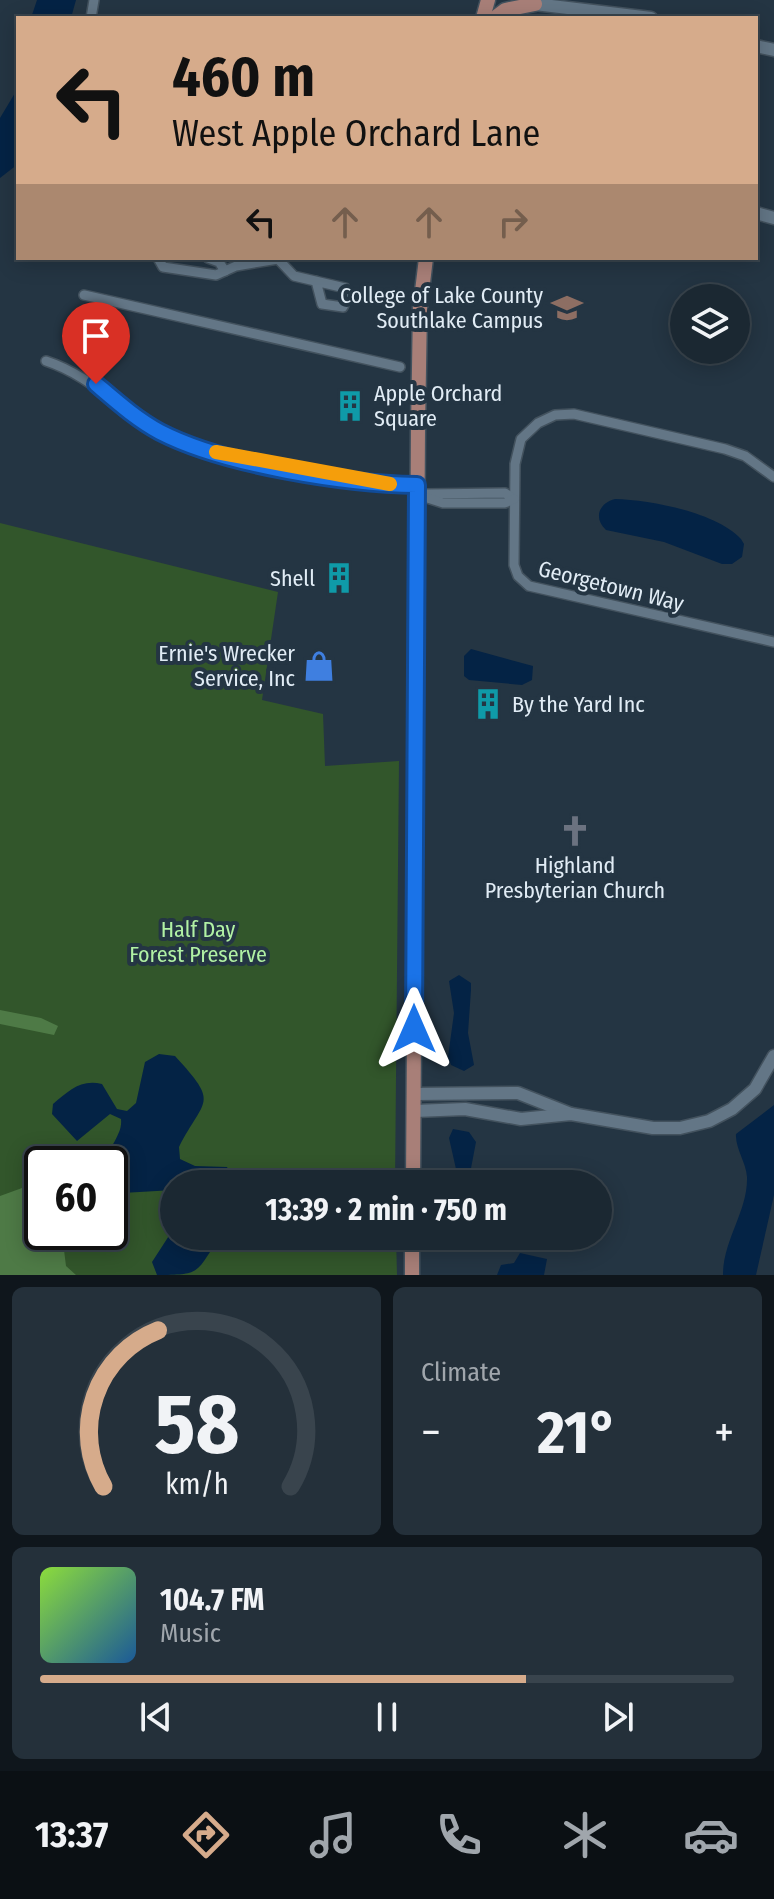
<!DOCTYPE html>
<meta charset="utf-8">
<style>
body{margin:0;font-family:"Fira Sans Condensed",sans-serif;background:#24303a;color:#f1f3f6;height:100vh;display:flex;flex-direction:column;font-size:30px;white-space:nowrap}
*{box-sizing:border-box;margin:0}
p{font-size:26px;color:#a0a6ac}
.icon{flex:none;width:44px;height:44px;fill:none;stroke:currentColor;stroke-width:2;stroke-linecap:round;stroke-linejoin:round}
.map{position:relative;height:1275px;overflow:hidden}
.side{display:flex;flex-direction:column;gap:12px;padding:12px;background:#0f161c;flex:1}
.side>*{flex:none}
.banner{position:absolute;left:16px;top:16px;width:742px;height:244px;border-radius:0px;box-shadow:0 4px 20px #0003,0 0 0 2px #39444d;background:#d6ab8b;color:#111;overflow:hidden}
.buttons{position:absolute;left:670px;top:284px;display:grid;gap:16px}
.buttons a{display:grid;place-items:center;width:80px;height:80px;border-radius:50%;background:#1b2832;box-shadow:0 4px 20px #0003,0 0 0 2px #39444d;font-size:40px}
.speed{position:absolute;left:24px;top:1146px;display:flex;gap:16px;font-size:40px;font-weight:700;text-align:center}
.speed>*{display:grid;place-content:center;width:104px;height:104px;border-radius:50%;background:#1b2832;box-shadow:0 4px 20px #0003,0 0 0 2px #39444d;line-height:1}
.speed .limit{border:4px solid #111;border-radius:12px;background:#fff;color:#111}
.pin{position:absolute;display:grid;place-items:center;width:68px;height:68px;color:#fff;margin:-82px -34px;border-radius:50% 50% 50% 0;rotate:-45deg;box-shadow:0 0 8px #0007}
.pin .icon{rotate:45deg}
.me{position:absolute;width:88px;margin:-44px;rotate:0deg;stroke-linejoin:round;filter:drop-shadow(0 0 6px #0008)}
.turn{display:flex;align-items:center;gap:28px;height:168px;padding:0 24px;font-size:36px}
.turn .icon{width:104px;height:104px;stroke-width:2.5}
.turn b{display:block;font-size:56px;line-height:68px}
.lanes{display:flex;align-items:center;height:76px;padding:0 24px;background:#0003;justify-content:center;gap:40px;direction:ltr}
.lanes .off{opacity:.35}
.big{font-size:60px;font-weight:700;line-height:1.1}
.side .card{flex:1;display:flex;flex-direction:column;justify-content:center;gap:12px;min-width:0;padding:0 28px;border-radius:12px;background:#24303a}
.side .dial{align-items:center;gap:0}
.dial svg{height:208px;overflow:visible;fill:none;stroke:#39444d;stroke-width:7;stroke-linecap:round;text-anchor:middle}
.dial text{fill:#f1f3f6;stroke:none}
.song{display:flex;align-items:center;gap:24px}
.cover{width:96px;height:96px;border-radius:12px;background:linear-gradient(135deg,hsl(90 70% 55%),hsl(210 70% 35%))}
.played{height:8px;border-radius:4px;background:linear-gradient(90deg,#d6ab8b 70%,#39444d 70%)}
.keys{display:flex;justify-content:space-around;direction:ltr}
.heat{display:flex;justify-content:space-between;align-items:center;font-size:44px;direction:ltr}
.side .tiles{flex:1;display:grid;gap:12px;grid-template-columns:1fr 1fr}
.card:last-child{grid-column:span 2}
.trip{position:absolute;left:160px;top:1170px;width:452px;height:80px;border-radius:40px;background:#1b2832;box-shadow:0 4px 20px #0003,0 0 0 2px #39444d;font-weight:700;line-height:80px;text-align:center}
.dock{display:flex;height:128px;justify-content:space-around;align-items:center;background:#0b1014;color:#a0a6ac}
.dock .icon{width:56px;height:56px}
.dock .current{color:#d6ab8b}
.dock b{font-size:36px;color:#f1f3f6}
.map>svg:first-child{display:block}
.green{fill:#32562b;fill-rule:evenodd}
.forest{fill:#4e7a46}
.water{fill:#042345}
.lines{fill:none;stroke-linecap:round;stroke-linejoin:round}
.minor-casing{stroke:#43525e;stroke-width:12}
.tertiary-casing{stroke:#43525e;stroke-width:15}
.primary-casing{stroke:#43525e;stroke-width:17}
.minor{stroke:#637686;stroke-width:9}
.tertiary{stroke:#637686;stroke-width:12}
.primary{stroke:#a87f78;stroke-width:14}
.route-casing{stroke:#114b97;stroke-width:20}
.route{stroke:#1a73e8;stroke-width:14}
.slow{stroke:#f59e0b;stroke-width:14}
.labels{text-anchor:middle;dominant-baseline:central;stroke-width:8;stroke-linejoin:round;paint-order:stroke}
.poi-label{font-size:22px;fill:#e1ecf5;stroke:#243543;text-anchor:end}
.street-label{font-size:22px;fill:#e1ecf5;stroke:#243543}
.park-label{font-size:22px;fill:#b1f1a4;stroke:#243543}
</style>
<div class="map">
<svg width="774" height="1275" viewBox="0 0 774 1275">
<rect width="100%" height="100%" fill="#243543"/>
<path class="green" d="M0,523L278,592L262,700L323,714L325,766L399,761L395,1184H174V1236H396L397,1275H0ZM42,1164H110V1232H42Z"/>
<g class="forest">
<polygon points="0,1010 41,1018 58,1026 54,1035 0,1024"/>
<polygon points="22,1188 42,1193 42,1232 63,1242 66,1266 76,1275 0,1275 0,1196"/>
</g>
<g class="water">
<polygon points="37,0 76,0 71,18 31,18"/>
<polygon points="18,88 18,164 0,178 0,118"/>
<path d="M615,499C650,500 716,512 741,539L744,544L742,557L732,564H722L664,542L606,530C593,518 599,503 615,499Z"/>
<polygon points="471,649 533,666 532,680 522,685 469,680 464,676 464,656"/>
<polygon points="459,975 471,983 471,990 468,1033 474,1065 464,1071 451,1065 448,1057 454,1013 449,981"/>
<path d="M159,1054L175,1056C220,1105 205,1097 179,1147L180,1159L195,1166L227,1167L235,1184H174V1190L122,1193L110,1179V1164H107C107,1147 123,1135 121,1119L110,1114L77,1141L52,1114L53,1104C69,1091 80,1079 102,1084L117,1109L127,1111L136,1103L145,1062Z"/>
<path d="M774,1105V1195L756,1275H723C723,1240 748,1211 747,1177C746,1162 735,1148 736,1134Z"/>
<polygon points="453,1129 469,1132 476,1142 468,1184 450,1184 452,1170 456,1169 449,1138"/>
<path d="M174,1228V1236H220C196,1273 202,1275 157,1275L152,1262Z"/>
<polygon points="520,1253 547,1259 544,1275 497,1275 501,1265 514,1263"/>
</g>
<g class="lines">
<defs>
<g id="minor">
<polyline points="91,18 94,0"/>
<polyline points="158,258 163,267 216,275 236,266 278,259"/>
<polyline points="208,258 219,262 225,271"/>
<polyline points="278,259 294,276 345,288 347,298 343,307 322,304 316,281"/>
<polyline points="84,295 400,367"/>
<path d="M46,361C92,376 119,410 160,432C223,464 346,484 417,485"/>
<polyline points="774,477 745,456 725,449 574,414 555,415 538,423 521,439 515,464 514,565 518,576 529,586 774,642"/>
<polyline points="425,494 505,493 514,499"/>
<polyline points="418,495 443,503 505,503 514,499"/>
</g>
<g id="tertiary">
<polyline points="535,4 651,18"/>
<polyline points="756,46 774,50"/>
<polyline points="756,213 774,218"/>
<polyline points="415,1094 518,1093 571,1114"/>
<polyline points="415,1111 465,1109 521,1119 571,1114 653,1128 680,1128 709,1121 732,1109 755,1089 774,1056"/>
</g>
<g id="primary">
<polyline points="497,16 505,10 535,4"/>
<polyline points="483,18 488,0"/>
<polyline points="413,1184 418,428 420,308 426,258"/>
<polyline points="412,1275 412,1236"/>
</g>
</defs>
<use href="#minor" class="minor-casing"/>
<use href="#tertiary" class="tertiary-casing"/>
<use href="#primary" class="primary-casing"/>
<use href="#minor" class="minor"/>
<use href="#tertiary" class="tertiary"/>
<use href="#primary" class="primary"/>
</g>
<g class="lines">
<defs>
<path id="route" d="M96,384C116,401 136,419 160,432C224,465 345,484 417,485L414,1029"/>
</defs>
<use href="#route" class="route-casing"/>
<use href="#route" class="route"/>
<polyline class="slow" points="216,452 390,484"/>
</g>
<defs>
<symbol id="university-bare" viewBox="-9 -9 18 18"><path d="M0-5L7-2L0 1L-7-2ZM-4 1L0 2.5L4 1V4Q0 6-4 4Z" fill="#8d6e63" stroke="#243543" stroke-width="2.5" paint-order="stroke"/></symbol>
<symbol id="building-bare" viewBox="-9 -9 18 18"><path d="M-4-6H4V6H1V3H-1V6H-4ZM-2.5-4.3h1.7v1.8h-1.7ZM.8-4.3h1.7v1.8H.8ZM-2.5-1h1.7V.8h-1.7ZM.8-1h1.7V.8H.8Z" fill="#0f9aa8" stroke="#243543" stroke-width="2.5" paint-order="stroke"/></symbol>
<symbol id="shop-bare" viewBox="-9 -9 18 18"><path d="M-5-2.5h2.3a2.7 3.5 0 0 1 5.4 0H5L5.5 6h-11ZM-1.5-2.5h3a1.5 2.3 0 0 0-3 0Z" fill="#3f7fe0" stroke="#243543" stroke-width="2.5" paint-order="stroke"/></symbol>
<symbol id="church-bare" viewBox="-9 -9 18 18"><path d="M-1.2-6h2.4v3.5h3.3v2.4h-3.3V6h-2.4V-.1h-3.3v-2.4h3.3Z" fill="#6b7280" stroke="#243543" stroke-width="2.5" paint-order="stroke"/></symbol>
</defs>
<g fill-rule="evenodd">
<use href="#university-bare" x="545" y="286" width="44" height="44"/>
<use href="#building-bare" x="328" y="384" width="44" height="44"/>
<use href="#building-bare" x="317" y="556" width="44" height="44"/>
<use href="#shop-bare" x="297" y="644" width="44" height="44"/>
<use href="#building-bare" x="466" y="682" width="44" height="44"/>
<use href="#church-bare" x="553" y="809" width="44" height="44"/>
</g>
<g class="labels">
<g class="poi-label">
<text x="543" y="295">College of Lake County<tspan x="543" dy="25">Southlake Campus</tspan></text>
<text x="374" y="393" text-anchor="start">Apple Orchard<tspan x="374" dy="25">Square</tspan></text>
<text x="315" y="578">Shell</text>
<text x="295" y="653">Ernie's Wrecker<tspan x="295" dy="25">Service, Inc</tspan></text>
<text x="512" y="704" text-anchor="start">By the Yard Inc</text>
<text x="575" y="865" text-anchor="middle">Highland<tspan x="575" dy="25">Presbyterian Church</tspan></text>
</g>
<g class="street-label">
<text transform="translate(611 586) rotate(14)">Georgetown Way</text>
</g>
<g class="park-label">
<text x="198" y="929">Half Day<tspan x="198" dy="25">Forest Preserve</tspan></text>
</g>
</g>
</svg>
<div class="buttons">
<a><svg class="icon" aria-label="layers" viewBox="0 0 24 24"><path d="M12 4l9 5-9 5-9-5zM3 14l9 5 9-5"/></svg></a>
</div>
<div class="speed"><div class="limit">60</div></div>
<div class="pin" style="left:96px;top:384px;background:#d93025"><svg class="icon" aria-label="arrive" viewBox="0 0 24 24"><path d="M6 21V4h12l-3 4 3 4H6"/></svg></div>
<svg class="me" style="left:414px;top:1029px" viewBox="-20 -20 40 40"><path d="M0-17L14 15 0 8-14 15z" fill="#1a73e8" stroke="#fff" stroke-width="4"/></svg>
<div class="trip">13:39 · 2 min · 750 m</div>
<div class="banner">
<div class="turn"><svg class="icon" aria-label="left" viewBox="0 0 24 24"><path d="M17 20v-9H6M10 6l-5 5 5 5"/></svg><div><b>460 m</b>West Apple Orchard Lane</div></div>
<div class="lanes"><svg class="icon" aria-label="left" viewBox="0 0 24 24"><path d="M17 20v-9H6M10 6l-5 5 5 5"/></svg><svg class="icon off" aria-label="ahead" viewBox="0 0 24 24"><path d="M12 20V5M6 11l6-6 6 6"/></svg><svg class="icon off" aria-label="ahead" viewBox="0 0 24 24"><path d="M12 20V5M6 11l6-6 6 6"/></svg><svg class="icon off" aria-label="right" viewBox="0 0 24 24"><path d="M7 20v-9h11M14 6l5 5-5 5"/></svg></div>
</div>
</div>
<section class="side">
<div class="tiles">
<div class="card dial"><svg viewBox="0 0 100 80">
<path d="M14 69A42 42 0 1 1 86 69"/>
<path d="M14 69A42 42 0 0 1 35 9" stroke="#d6ab8b"/>
<text x="50" y="56" font-size="32" font-weight="700">58</text>
<text x="50" y="72" font-size="11">km/h</text>
</svg></div>
<div class="card"><p>Climate</p>
<div class="heat"><a>−</a><b class="big">21°</b><a>+</a></div>
</div>
<div class="card">
<div class="song"><i class="cover"></i><div><b>104.7 FM</b><p>Music</p></div></div>
<div class="played"></div>
<div class="keys"><svg class="icon" aria-label="previous" viewBox="0 0 24 24"><path d="M18 5L8 12l10 7zM5 5v14"/></svg><svg class="icon" aria-label="pause" viewBox="0 0 24 24"><path d="M8 5v14M16 5v14"/></svg><svg class="icon" aria-label="next" viewBox="0 0 24 24"><path d="M6 5l10 7-10 7zM19 5v14"/></svg></div>
</div>
</div>
</section>
<nav class="dock">
<b>13:37</b>
<svg class="icon current" aria-label="directions" viewBox="0 0 24 24"><path d="M12 3l9 9-9 9-9-9zM9 14v-3h6M13 9l2 2-2 2"/></svg>
<svg class="icon" aria-label="music" viewBox="0 0 24 24"><path d="M9 18V5l10-2v13"/><circle cx="6" cy="18" r="3"/><circle cx="16" cy="16" r="3"/></svg>
<svg class="icon" aria-label="phone" viewBox="0 0 24 24"><path d="M5 4h4l2 5-3 2q2 4 5 5l2-3 5 2v4C11 20 4 13 5 4z"/></svg>
<svg class="icon" aria-label="climate" viewBox="0 0 24 24"><path d="M12 3v18M4 7l16 10M4 17L20 7"/></svg>
<svg class="icon" aria-label="car" viewBox="0 0 24 24"><path d="M5 17H2v-5l4-1 3-4h7l3 4 3 1v5h-3M9 17h6M6 11h13"/><circle cx="7" cy="17" r="2"/><circle cx="17" cy="17" r="2"/></svg>
</nav>
